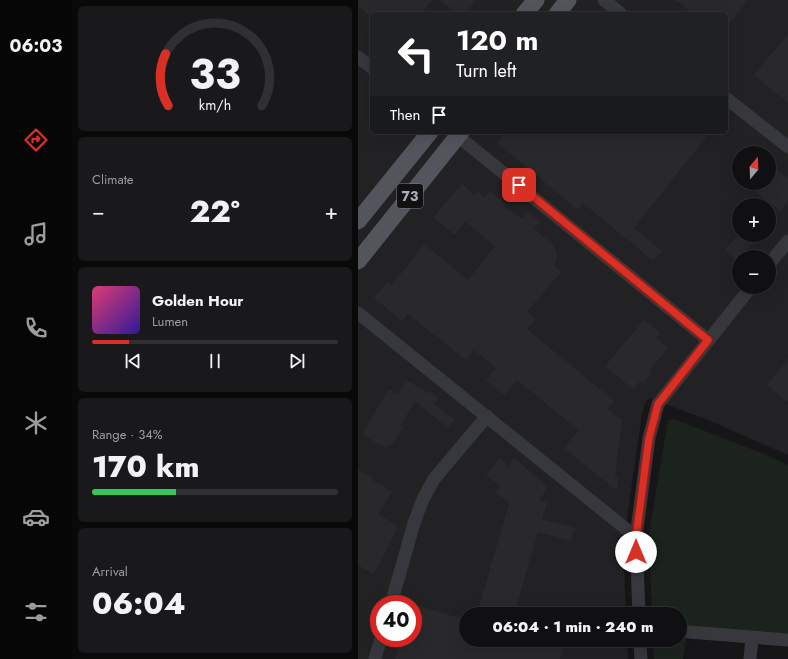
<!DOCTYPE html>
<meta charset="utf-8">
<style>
body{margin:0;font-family:Jost,sans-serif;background:#19191b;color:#f1f3f6;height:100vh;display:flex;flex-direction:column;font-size:15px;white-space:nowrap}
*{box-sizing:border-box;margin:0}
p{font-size:13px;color:#9c9d9f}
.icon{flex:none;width:22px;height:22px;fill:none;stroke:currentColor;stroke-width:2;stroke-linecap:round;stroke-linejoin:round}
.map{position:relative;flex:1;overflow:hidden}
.side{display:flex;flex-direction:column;gap:6px;padding:6px;background:#09090a;width:286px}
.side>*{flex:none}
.hud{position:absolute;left:12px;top:12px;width:358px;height:122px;border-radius:6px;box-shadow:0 4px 16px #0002,0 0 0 1px #303032;background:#202124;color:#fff;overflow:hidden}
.needle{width:26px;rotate:19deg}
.tools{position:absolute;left:374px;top:146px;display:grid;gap:8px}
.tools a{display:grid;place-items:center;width:44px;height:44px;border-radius:50%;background:#101012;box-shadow:0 4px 16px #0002,0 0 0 1px #303032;font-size:20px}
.speed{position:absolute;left:12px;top:595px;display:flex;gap:8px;font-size:20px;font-weight:700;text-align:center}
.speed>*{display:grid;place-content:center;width:52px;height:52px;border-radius:50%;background:#101012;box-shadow:0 4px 16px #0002,0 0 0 1px #303032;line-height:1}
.speed .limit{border:6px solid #d22;background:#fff;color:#111}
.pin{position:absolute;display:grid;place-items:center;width:34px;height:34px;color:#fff;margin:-17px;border-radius:8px;box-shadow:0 2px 6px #0006}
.me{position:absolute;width:44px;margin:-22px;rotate:0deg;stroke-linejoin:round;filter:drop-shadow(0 0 3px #0008)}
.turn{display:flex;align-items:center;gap:14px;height:84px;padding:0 20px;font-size:18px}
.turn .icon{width:52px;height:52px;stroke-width:2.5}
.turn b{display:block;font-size:28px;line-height:34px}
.then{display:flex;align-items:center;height:38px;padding:0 20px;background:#0003;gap:8px;font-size:15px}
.big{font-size:30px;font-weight:800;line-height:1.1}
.side .widget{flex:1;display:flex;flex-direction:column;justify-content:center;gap:6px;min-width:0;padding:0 14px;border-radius:6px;background:#19191b}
.side .dial{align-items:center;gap:0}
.dial svg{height:104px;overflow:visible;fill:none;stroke:#303032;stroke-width:7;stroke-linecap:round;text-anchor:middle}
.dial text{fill:#f1f3f6;stroke:none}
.song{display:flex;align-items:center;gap:12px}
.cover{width:48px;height:48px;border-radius:6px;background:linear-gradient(135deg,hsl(340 70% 55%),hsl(250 70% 35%))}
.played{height:4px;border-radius:2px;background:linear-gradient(90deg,#d93025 15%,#303032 15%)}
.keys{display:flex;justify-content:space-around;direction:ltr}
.heat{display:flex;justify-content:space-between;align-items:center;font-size:22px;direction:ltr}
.charge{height:6px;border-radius:3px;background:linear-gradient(90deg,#34c759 34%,#303032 0)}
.trip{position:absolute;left:101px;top:607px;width:228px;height:40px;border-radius:20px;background:#101012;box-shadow:0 4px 16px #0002,0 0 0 1px #303032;font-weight:800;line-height:40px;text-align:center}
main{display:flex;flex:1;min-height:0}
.tab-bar{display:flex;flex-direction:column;width:72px;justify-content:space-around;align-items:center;background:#060607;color:#9c9d9f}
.tab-bar .icon{width:28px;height:28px}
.tab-bar .active{color:#d93025}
.tab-bar b{font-size:18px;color:#f1f3f6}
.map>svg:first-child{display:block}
.built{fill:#222225;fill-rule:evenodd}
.green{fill:#1c231d}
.building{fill:#29292c}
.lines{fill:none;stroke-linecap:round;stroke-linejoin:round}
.minor{stroke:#37383d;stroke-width:13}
.major{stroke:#53555c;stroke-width:17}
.route-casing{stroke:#8d1f18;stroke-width:10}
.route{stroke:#d93025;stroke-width:7}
.labels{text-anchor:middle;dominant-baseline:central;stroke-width:4;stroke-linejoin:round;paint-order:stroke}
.shield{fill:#111113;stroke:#7b7e86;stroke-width:1}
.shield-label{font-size:14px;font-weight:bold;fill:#a8adb8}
</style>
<main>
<nav class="tab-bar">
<b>06:03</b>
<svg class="icon active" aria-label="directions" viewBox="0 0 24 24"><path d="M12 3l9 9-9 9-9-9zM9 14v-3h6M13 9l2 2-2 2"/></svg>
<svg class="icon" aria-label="music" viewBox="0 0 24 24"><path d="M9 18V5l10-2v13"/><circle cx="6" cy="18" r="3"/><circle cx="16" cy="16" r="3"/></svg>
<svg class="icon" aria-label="phone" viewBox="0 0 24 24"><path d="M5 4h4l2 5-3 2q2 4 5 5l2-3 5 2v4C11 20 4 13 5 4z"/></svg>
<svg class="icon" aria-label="climate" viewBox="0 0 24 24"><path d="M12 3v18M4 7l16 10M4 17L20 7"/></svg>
<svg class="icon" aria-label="car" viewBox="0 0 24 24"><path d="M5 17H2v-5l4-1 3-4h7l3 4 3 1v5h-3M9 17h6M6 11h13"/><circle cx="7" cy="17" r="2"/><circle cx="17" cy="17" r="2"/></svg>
<svg class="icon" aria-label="filters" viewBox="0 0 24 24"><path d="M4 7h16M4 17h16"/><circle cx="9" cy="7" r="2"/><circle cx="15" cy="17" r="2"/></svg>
</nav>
<section class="side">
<div class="widget dial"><svg viewBox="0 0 100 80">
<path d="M14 69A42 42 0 1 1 86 69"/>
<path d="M14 69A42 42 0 0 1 12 29" stroke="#d93025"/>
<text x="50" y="56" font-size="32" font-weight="700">33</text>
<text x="50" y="72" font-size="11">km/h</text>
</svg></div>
<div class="widget"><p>Climate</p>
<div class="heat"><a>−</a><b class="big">22°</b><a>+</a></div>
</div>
<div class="widget">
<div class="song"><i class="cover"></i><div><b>Golden Hour</b><p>Lumen</p></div></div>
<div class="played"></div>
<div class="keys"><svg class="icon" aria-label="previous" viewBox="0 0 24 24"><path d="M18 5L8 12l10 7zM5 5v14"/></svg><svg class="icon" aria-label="pause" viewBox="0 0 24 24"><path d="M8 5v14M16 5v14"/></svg><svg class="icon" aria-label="next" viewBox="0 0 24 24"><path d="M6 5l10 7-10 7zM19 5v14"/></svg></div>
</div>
<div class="widget"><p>Range · 34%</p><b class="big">170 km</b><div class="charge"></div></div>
<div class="widget"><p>Arrival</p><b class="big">06:04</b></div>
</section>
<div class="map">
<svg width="430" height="659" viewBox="0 0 430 659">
<rect width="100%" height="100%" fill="#161618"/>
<path class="built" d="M0,0H430V455L350,420L291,398L287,403L284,414L265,546L268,614H108V640H269L270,659H0ZM14,14H368V132H14ZM381,153H411V183H381ZM381,205H411V235H381ZM381,257H411V287H381ZM21,604H55V638H21Z"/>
<polygon class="green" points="316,419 406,454 430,465 430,637 330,629 325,659 296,659 295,640 322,640 322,614 294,614 291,534 310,420"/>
<g class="building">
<polygon points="0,0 74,0 63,14 10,14 0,6"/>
<polygon points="82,0 118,0 107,14 100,14"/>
<polygon points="318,0 390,0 368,27 368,14 335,14"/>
<polygon points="430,34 430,103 396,75"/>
<polygon points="148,132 352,132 276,228 304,251 295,261 225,203 220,210 139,143"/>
<polygon points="411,164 430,179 430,201 422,211 386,183 411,183"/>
<polygon points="104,184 117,195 120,191 127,197 132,191 148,204 146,206 164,219 171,212 182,222 176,229 196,245 199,256 198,262 195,265 204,271 169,312 178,319 169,329 256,401 249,409 264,420 257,476 260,478 259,491 206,448 220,430 159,380 147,396 128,380 138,368 116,350 108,360 50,314 44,321 16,298 29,282 33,286 66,244 110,280 137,246 107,222 97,235 75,218 99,189 100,189"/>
<polygon points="381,235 403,235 378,260 367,249"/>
<polygon points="286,320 302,333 298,338 310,348 291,371 294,373 285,384 282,381 276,390 247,366"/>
<polygon points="430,358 430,402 409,385"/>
<polygon points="48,380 71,393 72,392 80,398 76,404 97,420 90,428 57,401 43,425 45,427 35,444 26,447 4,434 31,389 40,394"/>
<polygon points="142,458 150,466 156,458 190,487 181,501 189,503 184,519 217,528 213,541 180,532 156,614 119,614 151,503 137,492 142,487 128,475"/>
<polygon points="0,469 16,479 15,480 34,492 20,514 40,526 22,563 15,574 0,565"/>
<polygon points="55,604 108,620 108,640 208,640 202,659 37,659 43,638 55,638"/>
</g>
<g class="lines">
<g class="minor">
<polyline points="246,0 263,14"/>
<polyline points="0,57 14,68"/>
<polyline points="368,98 430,147"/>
<polyline points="100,136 350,340"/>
<polyline points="411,264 430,241"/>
<polyline points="0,313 278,537"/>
<polyline points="33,604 56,523 65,499 76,479 129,416"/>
<polyline points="281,614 278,537 291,438 300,404 393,287"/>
<polyline points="331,632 430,640"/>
<polyline points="282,640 283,659"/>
<polyline points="17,659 23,638"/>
<polyline points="392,659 394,638"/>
</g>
<g class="major">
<polyline points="166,14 178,0"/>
<polyline points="199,14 210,0"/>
<polyline points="0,221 72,132"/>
<polyline points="0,261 103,132"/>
</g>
</g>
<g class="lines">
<defs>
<polyline id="route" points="161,185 350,340 300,404 291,438 278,537 278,552"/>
</defs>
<use href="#route" class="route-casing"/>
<use href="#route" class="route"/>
</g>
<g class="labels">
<rect class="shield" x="39" y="184" width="26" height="24" rx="3"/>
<g class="shield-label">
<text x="52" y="196">73</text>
</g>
</g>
</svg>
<div class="tools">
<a><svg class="needle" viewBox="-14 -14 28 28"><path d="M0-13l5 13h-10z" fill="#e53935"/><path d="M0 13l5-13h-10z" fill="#9c9d9f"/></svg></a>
<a>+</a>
<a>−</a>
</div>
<div class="speed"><div class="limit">40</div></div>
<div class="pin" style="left:161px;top:185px;background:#d93025"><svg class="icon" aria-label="arrive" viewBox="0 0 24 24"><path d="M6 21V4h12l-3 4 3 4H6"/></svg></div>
<svg class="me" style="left:278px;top:552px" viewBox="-20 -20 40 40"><circle r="19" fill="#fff"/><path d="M0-13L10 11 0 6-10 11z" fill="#d93025"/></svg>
<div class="trip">06:04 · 1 min · 240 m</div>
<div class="hud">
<div class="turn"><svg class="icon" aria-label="left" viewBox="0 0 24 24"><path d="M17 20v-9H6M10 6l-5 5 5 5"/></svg><div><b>120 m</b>Turn left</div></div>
<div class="then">Then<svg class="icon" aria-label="arrive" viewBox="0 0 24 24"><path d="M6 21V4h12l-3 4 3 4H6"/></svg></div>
</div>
</div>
</main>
